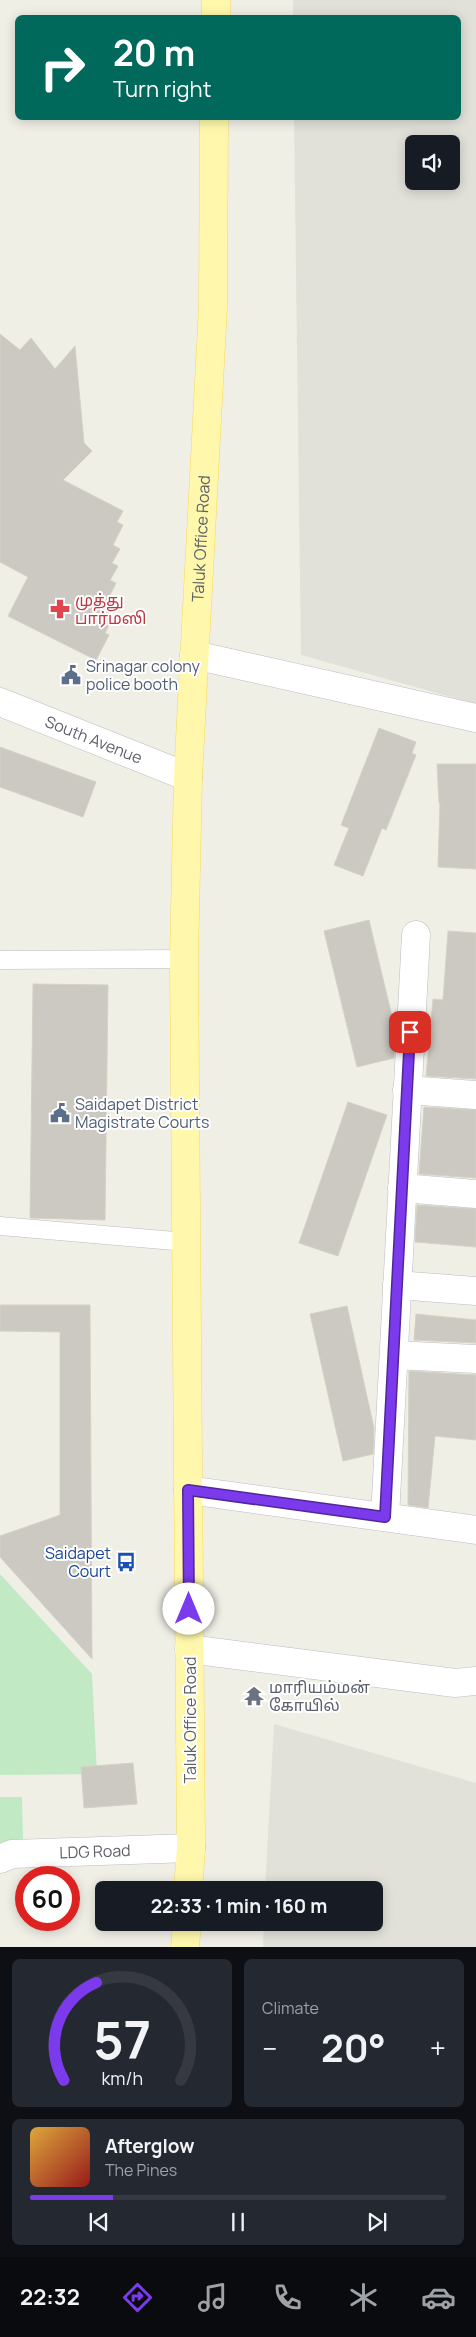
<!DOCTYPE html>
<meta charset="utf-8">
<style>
body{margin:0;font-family:Manrope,"Noto Sans Tamil",sans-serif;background:#242831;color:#f1f3f6;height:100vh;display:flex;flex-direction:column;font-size:19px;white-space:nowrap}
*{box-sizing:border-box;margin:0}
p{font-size:16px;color:#9ea1a6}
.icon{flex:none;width:28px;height:28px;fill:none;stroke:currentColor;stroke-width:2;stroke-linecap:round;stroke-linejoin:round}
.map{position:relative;height:1947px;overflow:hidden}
.sheet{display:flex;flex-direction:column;gap:12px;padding:12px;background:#0d0f14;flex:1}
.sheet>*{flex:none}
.guide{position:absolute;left:15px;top:15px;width:446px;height:105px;border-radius:8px;box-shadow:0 2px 12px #0003;background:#00695c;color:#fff;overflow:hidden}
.fabs{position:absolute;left:405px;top:135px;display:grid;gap:10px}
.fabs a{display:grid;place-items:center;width:55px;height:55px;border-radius:8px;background:#171b24;box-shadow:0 2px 12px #0003;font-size:25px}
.speed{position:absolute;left:15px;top:1866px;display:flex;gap:10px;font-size:25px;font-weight:700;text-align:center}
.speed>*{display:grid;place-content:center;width:65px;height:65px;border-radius:50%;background:#171b24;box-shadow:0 2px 12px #0003;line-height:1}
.speed .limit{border:8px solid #d22;background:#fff;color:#111}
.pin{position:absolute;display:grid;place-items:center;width:42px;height:42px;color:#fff;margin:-21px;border-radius:10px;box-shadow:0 2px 8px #0006}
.me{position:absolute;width:55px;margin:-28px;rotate:0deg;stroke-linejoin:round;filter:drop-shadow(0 0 4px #0008)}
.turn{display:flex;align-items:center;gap:18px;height:105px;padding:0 15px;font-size:22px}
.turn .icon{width:65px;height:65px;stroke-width:2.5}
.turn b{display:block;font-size:35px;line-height:42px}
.big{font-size:38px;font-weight:700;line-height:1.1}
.sheet .card{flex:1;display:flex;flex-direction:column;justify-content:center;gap:8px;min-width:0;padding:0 18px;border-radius:8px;background:#242831}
.sheet .dial{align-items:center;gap:0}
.dial svg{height:130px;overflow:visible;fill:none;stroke:#363941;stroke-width:7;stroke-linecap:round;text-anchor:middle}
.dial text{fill:#f1f3f6;stroke:none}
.song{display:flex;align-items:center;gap:15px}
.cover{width:60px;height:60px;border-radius:8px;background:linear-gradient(135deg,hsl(40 70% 55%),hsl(0 70% 35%))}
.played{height:5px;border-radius:2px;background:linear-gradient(90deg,#7c3aed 20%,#363941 20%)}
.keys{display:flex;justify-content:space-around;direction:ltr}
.heat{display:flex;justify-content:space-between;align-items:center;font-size:28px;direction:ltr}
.sheet .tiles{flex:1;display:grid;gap:12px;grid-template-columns:1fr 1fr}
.card:last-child{grid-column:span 2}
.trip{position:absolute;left:95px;top:1881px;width:288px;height:50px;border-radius:8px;background:#171b24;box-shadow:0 2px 12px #0003;font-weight:700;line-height:50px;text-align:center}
.dock{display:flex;height:80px;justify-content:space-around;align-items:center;background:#090b0e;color:#9ea1a6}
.dock .icon{width:35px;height:35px}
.dock .on{color:#7c3aed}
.dock b{font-size:22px;color:#f1f3f6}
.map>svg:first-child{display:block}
.industrial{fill:#e1e1da;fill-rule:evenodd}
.green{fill:#c1e9c4}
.building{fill:#ccc9c3;stroke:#d6d1c4}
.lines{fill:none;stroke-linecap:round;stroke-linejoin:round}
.service-casing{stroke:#babdc2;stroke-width:19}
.minor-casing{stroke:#babdc2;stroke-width:29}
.primary-casing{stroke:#f9d757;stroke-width:29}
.service{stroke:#fff;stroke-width:18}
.minor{stroke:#fff;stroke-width:28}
.primary{stroke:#fff8ac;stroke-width:28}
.route-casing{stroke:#51269a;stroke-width:12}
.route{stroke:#7c3aed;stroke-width:9}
.labels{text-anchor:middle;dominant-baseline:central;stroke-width:4;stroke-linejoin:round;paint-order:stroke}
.street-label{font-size:16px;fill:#5d6167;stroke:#fff}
.health-label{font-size:16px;fill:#be3a42;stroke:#fff;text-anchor:start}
.service-label{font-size:16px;fill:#4e5e75;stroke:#fff;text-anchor:start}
.transit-label{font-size:16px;fill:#164399;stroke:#fff;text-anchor:end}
.worship-label{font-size:16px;fill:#5b616d;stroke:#fff;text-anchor:start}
</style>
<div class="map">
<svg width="476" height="1947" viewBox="0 0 476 1947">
<rect width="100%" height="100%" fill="#f0efe6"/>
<g class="industrial">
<path d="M293,0H476V704L301,655L294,118H459V18L293,17ZM414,144H451V181H414Z"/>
<polygon points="274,1724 476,1783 476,1947 263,1947 264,1923 374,1922 374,1890 265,1890"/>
</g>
<g class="green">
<polygon points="0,1574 92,1674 97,1774 0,1775"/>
<polygon points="0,1797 22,1797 23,1839 0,1846"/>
</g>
<g class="building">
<polygon points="0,334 20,350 31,338 55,369 75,346 84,443 92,451 63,480 123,511 117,522 123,525 113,545 120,549 112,563 118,566 110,580 116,583 107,601 113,604 106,617 112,619 105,633 109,635 96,660 8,616 28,577 0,562"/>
<polygon points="379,728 416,742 412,753 416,755 386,830 382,828 363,876 334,865 349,828 341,825"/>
<polygon points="0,747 96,782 83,817 0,787"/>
<polygon points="437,764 476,764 476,869 438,867 440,803 439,803"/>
<polygon points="369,920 395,1029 394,1058 357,1067 324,931"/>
<polygon points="448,931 476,933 476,1079 426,1076 433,999 443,1000"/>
<polygon points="33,984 108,985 105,1220 30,1218"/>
<polygon points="348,1102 387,1115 338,1256 299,1243"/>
<polygon points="424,1107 476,1110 476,1178 419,1174"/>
<polygon points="417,1205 476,1209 476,1247 415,1242"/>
<polygon points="0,1305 90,1305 92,1659 0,1557 0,1536 60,1515 60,1332 0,1331"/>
<polygon points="347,1306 374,1428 373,1454 343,1461 310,1314"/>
<polygon points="416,1314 476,1320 476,1343 414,1340"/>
<polygon points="409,1371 476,1375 476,1440 435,1436 428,1508 408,1505"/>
<polygon points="133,1763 137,1804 84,1808 81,1767"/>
</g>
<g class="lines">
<defs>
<g id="service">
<polyline points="0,960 184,959"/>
<polyline points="0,1226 186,1242"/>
</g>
<g id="minor">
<polyline points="194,655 476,718"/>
<path id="s1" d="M0,702L188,777"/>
<polyline points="407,1090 476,1095"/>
<polyline points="402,1188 476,1194"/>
<polyline points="397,1285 476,1291"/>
<polyline points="394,1355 476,1359"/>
<polyline points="188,1490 476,1530"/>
<polyline points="385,1517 416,935"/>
<polyline points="189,1649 455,1683 476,1681"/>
<path id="s2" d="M0,1859L12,1854L191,1848"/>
</g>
<g id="primary">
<polyline points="216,18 216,0"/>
<path id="s3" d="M188,1890L191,1848L184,959L188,777L213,307L214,118"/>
<polyline points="185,1947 187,1922"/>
</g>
</defs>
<use href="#service" class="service-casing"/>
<use href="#minor" class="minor-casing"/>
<use href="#primary" class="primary-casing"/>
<use href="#service" class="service"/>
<use href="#minor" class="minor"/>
<use href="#primary" class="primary"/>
</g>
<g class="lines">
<defs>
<polyline id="route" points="189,1609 188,1490 385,1517 410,1032"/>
</defs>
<use href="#route" class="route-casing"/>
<use href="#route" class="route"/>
</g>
<defs>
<symbol id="pharmacy-bare" viewBox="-9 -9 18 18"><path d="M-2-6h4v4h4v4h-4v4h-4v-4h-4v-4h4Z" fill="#e0444e" stroke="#fff" stroke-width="2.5" paint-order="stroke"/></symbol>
<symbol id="civic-bare" viewBox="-9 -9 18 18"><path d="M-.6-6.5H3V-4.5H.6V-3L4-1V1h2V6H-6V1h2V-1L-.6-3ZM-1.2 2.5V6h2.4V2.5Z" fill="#5c6f8a" stroke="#fff" stroke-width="2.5" paint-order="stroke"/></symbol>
<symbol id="bus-bare" viewBox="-9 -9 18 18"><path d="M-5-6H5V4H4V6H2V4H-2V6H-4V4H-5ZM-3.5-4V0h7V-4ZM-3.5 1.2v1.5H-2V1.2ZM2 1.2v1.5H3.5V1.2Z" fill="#1a4fb4" stroke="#fff" stroke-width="2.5" paint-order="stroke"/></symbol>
<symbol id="temple-bare" viewBox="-9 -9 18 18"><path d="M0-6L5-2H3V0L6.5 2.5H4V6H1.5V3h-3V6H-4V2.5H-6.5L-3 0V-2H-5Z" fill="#6b7280" stroke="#fff" stroke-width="2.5" paint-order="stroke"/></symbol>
</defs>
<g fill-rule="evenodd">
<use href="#pharmacy-bare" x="46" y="595" width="28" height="28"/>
<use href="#civic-bare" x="57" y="661" width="28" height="28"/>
<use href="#civic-bare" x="46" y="1099" width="28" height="28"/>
<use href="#bus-bare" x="112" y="1548" width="28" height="28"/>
<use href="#temple-bare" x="240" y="1682" width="28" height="28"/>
</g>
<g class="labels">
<g class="street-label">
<text stroke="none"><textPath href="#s3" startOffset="1352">Taluk Office Road</textPath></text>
<text stroke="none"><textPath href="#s1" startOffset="101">South Avenue</textPath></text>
<text transform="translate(190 1720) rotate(-90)">Taluk Office Road</text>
<text stroke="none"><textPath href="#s2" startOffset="96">LDG Road</textPath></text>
</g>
<g class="health-label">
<text x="75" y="600">முத்து<tspan x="75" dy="18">பார்மஸி</tspan></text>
</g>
<g class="service-label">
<text x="86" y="666">Srinagar colony<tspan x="86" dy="18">police booth</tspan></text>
<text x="75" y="1104">Saidapet District<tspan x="75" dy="18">Magistrate Courts</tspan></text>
</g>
<g class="transit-label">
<text x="111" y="1553">Saidapet<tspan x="111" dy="18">Court</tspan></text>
</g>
<g class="worship-label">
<text x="269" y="1687">மாரியம்மன்<tspan x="269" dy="18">கோயில்</tspan></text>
</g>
</g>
</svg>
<div class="fabs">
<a><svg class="icon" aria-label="sound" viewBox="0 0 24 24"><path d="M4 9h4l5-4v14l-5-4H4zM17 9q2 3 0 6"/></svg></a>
</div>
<div class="speed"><div class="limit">60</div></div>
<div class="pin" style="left:410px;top:1032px;background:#d93025"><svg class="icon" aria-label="arrive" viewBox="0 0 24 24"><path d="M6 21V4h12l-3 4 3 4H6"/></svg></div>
<svg class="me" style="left:189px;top:1609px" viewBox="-20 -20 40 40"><circle r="19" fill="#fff"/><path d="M0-13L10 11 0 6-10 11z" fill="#7c3aed"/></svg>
<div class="trip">22:33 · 1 min · 160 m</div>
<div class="guide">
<div class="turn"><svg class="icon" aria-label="right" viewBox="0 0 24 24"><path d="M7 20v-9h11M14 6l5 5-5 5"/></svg><div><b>20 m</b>Turn right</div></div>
</div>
</div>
<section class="sheet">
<div class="tiles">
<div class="card dial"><svg viewBox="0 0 100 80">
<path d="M14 69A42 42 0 1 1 86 69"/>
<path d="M14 69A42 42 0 0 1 34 9" stroke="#7c3aed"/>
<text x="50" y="56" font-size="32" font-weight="700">57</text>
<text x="50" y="72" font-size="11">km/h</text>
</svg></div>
<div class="card"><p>Climate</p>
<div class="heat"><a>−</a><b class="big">20°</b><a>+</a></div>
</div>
<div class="card">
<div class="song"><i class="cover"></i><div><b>Afterglow</b><p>The Pines</p></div></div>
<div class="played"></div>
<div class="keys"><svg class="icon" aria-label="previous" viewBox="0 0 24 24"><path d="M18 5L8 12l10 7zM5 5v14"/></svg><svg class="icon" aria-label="pause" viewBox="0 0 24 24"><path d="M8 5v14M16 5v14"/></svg><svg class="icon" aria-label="next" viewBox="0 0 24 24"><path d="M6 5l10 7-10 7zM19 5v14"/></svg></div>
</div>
</div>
</section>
<nav class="dock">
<b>22:32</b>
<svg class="icon on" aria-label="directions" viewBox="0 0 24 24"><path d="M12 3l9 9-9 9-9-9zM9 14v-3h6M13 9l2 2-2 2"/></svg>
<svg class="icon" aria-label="music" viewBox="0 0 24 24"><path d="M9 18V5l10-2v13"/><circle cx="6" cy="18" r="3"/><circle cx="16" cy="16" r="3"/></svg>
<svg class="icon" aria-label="phone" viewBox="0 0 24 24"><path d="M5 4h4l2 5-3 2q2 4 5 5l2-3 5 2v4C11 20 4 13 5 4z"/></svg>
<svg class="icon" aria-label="climate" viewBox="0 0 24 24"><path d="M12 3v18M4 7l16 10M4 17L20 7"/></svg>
<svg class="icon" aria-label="car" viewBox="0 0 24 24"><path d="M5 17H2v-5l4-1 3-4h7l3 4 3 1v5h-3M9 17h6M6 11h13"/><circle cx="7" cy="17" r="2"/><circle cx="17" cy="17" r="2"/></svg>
</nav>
